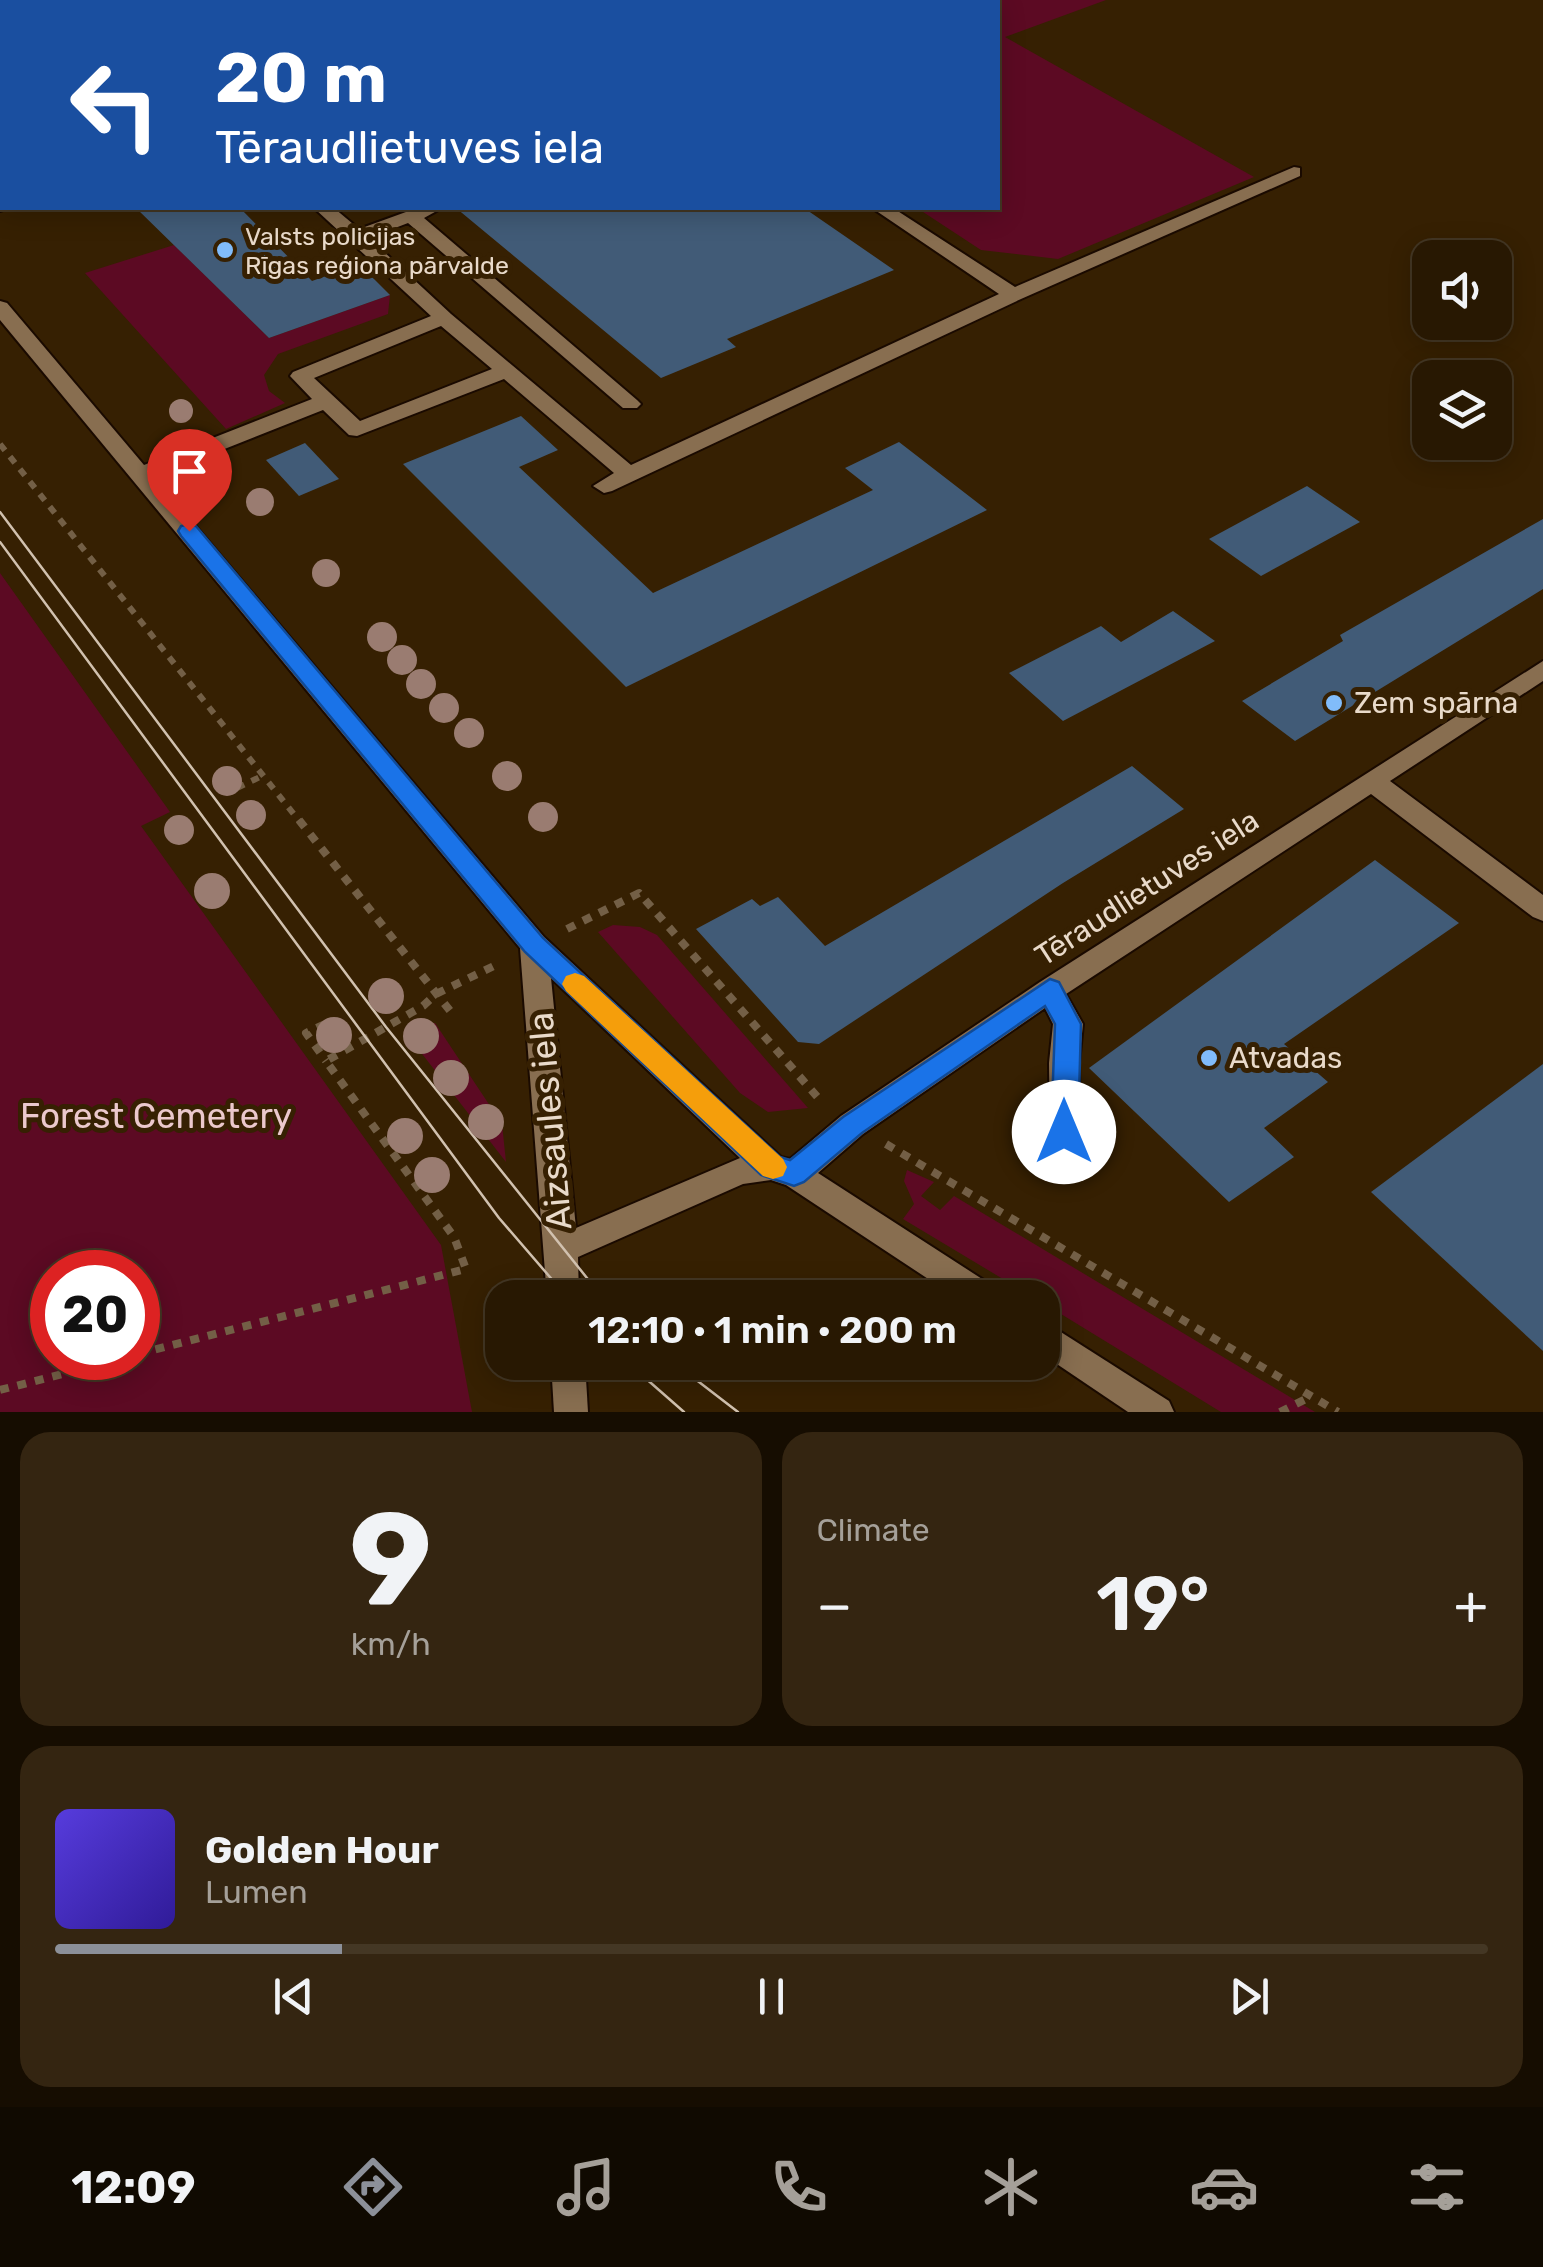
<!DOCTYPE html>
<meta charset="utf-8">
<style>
body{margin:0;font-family:Rubik,sans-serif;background:#342511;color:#f1f3f6;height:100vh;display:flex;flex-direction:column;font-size:38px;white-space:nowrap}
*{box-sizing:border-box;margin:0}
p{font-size:32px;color:#a5a099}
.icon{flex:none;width:55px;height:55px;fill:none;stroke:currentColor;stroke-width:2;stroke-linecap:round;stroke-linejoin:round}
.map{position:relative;height:1412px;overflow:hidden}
.drawer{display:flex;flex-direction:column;gap:20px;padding:20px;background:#160d01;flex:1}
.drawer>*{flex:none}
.top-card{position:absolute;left:0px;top:0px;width:1000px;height:210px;box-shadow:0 5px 25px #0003,0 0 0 2px #443724;background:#1a4fa0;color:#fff;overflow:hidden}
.tools{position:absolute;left:1412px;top:240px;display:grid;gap:20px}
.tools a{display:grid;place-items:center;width:100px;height:100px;border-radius:20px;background:#281802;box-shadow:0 5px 25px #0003,0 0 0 2px #443724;font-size:50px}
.speed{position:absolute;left:30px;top:1250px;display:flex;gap:20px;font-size:50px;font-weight:700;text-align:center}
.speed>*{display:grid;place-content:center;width:130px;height:130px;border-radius:50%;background:#281802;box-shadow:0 5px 25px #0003,0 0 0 2px #443724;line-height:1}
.speed .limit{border:15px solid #d22;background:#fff;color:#111}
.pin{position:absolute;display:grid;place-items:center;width:85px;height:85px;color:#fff;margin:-102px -42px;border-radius:50% 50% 50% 0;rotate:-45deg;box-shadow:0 0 10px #0007}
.pin .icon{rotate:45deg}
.me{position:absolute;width:110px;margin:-55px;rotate:0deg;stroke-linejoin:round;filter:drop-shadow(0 0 8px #0008)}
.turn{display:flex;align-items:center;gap:35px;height:210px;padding:0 50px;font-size:45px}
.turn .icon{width:130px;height:130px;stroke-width:2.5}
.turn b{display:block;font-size:70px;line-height:85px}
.big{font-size:75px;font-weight:600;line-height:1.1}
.drawer .widget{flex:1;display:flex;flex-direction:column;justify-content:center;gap:15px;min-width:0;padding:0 35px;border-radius:30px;background:#342511}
.drawer .dial{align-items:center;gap:0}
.dial b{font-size:130px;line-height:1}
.song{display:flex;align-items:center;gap:30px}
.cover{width:120px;height:120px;border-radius:15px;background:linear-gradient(135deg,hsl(250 70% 55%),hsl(250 70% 35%))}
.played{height:10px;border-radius:5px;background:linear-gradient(90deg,#8c9099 20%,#443724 20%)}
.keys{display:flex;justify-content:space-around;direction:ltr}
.heat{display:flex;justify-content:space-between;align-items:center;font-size:55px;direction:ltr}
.drawer .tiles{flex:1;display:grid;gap:20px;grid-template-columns:1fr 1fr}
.widget:last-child{grid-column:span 2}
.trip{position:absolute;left:485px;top:1280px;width:575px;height:100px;border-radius:30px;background:#281802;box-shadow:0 5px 25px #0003,0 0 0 2px #443724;font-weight:600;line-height:100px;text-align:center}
.tab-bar{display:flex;height:160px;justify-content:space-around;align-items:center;background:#100a01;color:#a5a099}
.tab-bar .icon{width:70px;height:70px}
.tab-bar .selected{color:#8c9099}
.tab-bar b{font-size:45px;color:#f1f3f6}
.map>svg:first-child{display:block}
.green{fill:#5c0a23;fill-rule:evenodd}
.building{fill:#415b77}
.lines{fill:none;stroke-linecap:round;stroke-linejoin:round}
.minor-casing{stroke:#1a0a00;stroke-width:4}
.path-far1{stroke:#735f46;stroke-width:6;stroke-dasharray:8 8;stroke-linecap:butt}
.path{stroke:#735f46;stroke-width:8;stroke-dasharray:9 9;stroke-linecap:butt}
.minor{fill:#886e50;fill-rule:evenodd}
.tram{stroke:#d1c1af;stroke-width:2.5}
.tree{fill:#9a7c71}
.route{fill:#1a73e8;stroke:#114b97;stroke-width:2.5}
.slow{fill:#f59e0b}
.poi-dot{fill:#81bcfa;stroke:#362002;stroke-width:4}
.labels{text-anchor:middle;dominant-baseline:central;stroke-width:10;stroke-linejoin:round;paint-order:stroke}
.far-poi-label{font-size:25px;fill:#e9daca;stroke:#362002;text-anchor:start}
.poi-label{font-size:30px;fill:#e9daca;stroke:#362002;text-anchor:start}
.street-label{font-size:30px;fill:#e9daca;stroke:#362002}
.near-park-label{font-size:35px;fill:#ebc8cc;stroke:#362002}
.near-street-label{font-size:35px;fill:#e9daca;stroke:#362002}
</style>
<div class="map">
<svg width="1543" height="1412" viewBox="0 0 1543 1412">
<rect width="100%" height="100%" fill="#362002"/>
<g class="green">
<polygon points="780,0 1106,0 1005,37 1254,177 1058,259 981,250 917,208 998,208 998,2"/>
<polygon points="174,245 269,338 390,295 388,314 278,354 264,375 269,391 285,403 226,429 85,273"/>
<path d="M0,573L170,812L141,826L441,1245L472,1412H0ZM138,1272V1358H52V1272Z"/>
<polygon points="613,925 640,927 657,935 808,1108 768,1112 740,1093 598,932"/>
<polygon points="435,1023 502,1124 506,1162 409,1037"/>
<polygon points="907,1170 934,1182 921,1196 940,1210 954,1196 1315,1412 1221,1412 1043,1303 1042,1298 1033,1297 903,1219 914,1204 904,1181"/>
</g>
<g class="building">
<polygon points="136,208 240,208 312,281 359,264 390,295 269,338"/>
<polygon points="456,208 804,208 894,270 727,339 736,347 661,378"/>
<polygon points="521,416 558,450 519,467 653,593 873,490 845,468 899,442 987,510 626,687 403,464"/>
<polygon points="305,443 339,479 299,496 266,460"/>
<polygon points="1307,486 1360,522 1261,576 1209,539"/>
<polygon points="1543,519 1543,589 1295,741 1242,701 1343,641 1340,635"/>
<polygon points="1173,611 1215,641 1063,721 1009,673 1101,626 1121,642"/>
<polygon points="1132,766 1184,809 1063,883 819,1044 798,1042 696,929 752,899 760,906 778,897 825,946"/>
<polygon points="1375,860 1459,923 1284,1044 1328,1082 1264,1128 1294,1157 1229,1202 1089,1068"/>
<polygon points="1543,1064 1543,1351 1371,1192"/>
</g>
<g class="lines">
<defs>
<g id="minor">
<polygon points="555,0 574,0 575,2 557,2"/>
<polygon points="2,9 2,19 0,20 0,10"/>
<polygon points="0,60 2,61 2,71 0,71"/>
<path d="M1294,167L1300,168V176L1021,299L612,491L604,493L593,486L614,473L504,379L357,436L349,435L323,410L154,477L544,937L781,1157L790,1159L841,1116L1040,982L1543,661V681L1390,781L1543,895V921L1533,917L1371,794L1066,994L1083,1024L1079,1063L1080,1167L1076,1176L1065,1180L1054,1176L1050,1167L1049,1063L1053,1024L1045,1008L863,1134L818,1173L996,1288L1001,1298H957L786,1185L771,1180L743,1184L578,1257L579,1298H547L520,948L0,320V301L7,303L144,465L312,399L290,376L293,372L431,316L314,208H334L359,229L417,208H442L424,218L637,400L641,404L637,408H623L408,223L369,238L451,314L631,465L999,294L872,208H893L1015,287ZM441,326L492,369L360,421L314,378ZM551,978L740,1158L576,1228Z"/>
<polygon points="0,199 2,208 9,208 0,211"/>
<polygon points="1042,1320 1169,1401 1174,1412 1128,1412 1042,1354"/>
<polygon points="551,1362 585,1362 588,1412 554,1412"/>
</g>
</defs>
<use href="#minor" class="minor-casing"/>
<g class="path-far1">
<polyline points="0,444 300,822"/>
<polyline points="237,788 262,776"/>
</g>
<g class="path">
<polyline points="299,820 455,1017"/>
<polyline points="567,929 639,893 821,1101"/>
<polyline points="325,1024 306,1033 326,1061"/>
<polyline points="886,1144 1338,1412"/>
<polyline points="138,1354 466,1269 454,1237 326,1061 423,1006 436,994 498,964"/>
<polyline points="0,1390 124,1358"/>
<polyline points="1280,1412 1310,1397"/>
</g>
<use href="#minor" class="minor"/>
<g class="tram">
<polyline points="0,512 386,1027 603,1298"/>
<polyline points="0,542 499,1218 568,1298"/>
<polyline points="627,1362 684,1412"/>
<polyline points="673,1362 738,1412"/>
</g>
</g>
<g class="tree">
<circle cx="181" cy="411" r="12"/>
<circle cx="260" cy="502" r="14"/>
<circle cx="326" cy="573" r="14"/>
<circle cx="382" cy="637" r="15"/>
<circle cx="402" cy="660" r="15"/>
<circle cx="421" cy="684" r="15"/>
<circle cx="444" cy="708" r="15"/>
<circle cx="469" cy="733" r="15"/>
<circle cx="507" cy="776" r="15"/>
<circle cx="227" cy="781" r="15"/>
<circle cx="251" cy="815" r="15"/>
<circle cx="543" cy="817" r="15"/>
<circle cx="179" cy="830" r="15"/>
<circle cx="212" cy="891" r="18"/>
<circle cx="386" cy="996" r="18"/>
<circle cx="334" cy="1035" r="18"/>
<circle cx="421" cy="1036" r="18"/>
<circle cx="451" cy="1078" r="18"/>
<circle cx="486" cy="1122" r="18"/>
<circle cx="405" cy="1136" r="18"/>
<circle cx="432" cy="1175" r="18"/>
</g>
<polygon class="route" points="189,524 196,526 543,938 780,1157 790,1160 843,1117 1050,979 1059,982 1081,1024 1078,1132 1074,1140 1064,1144 1055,1140 1051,1132 1055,1024 1045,1006 862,1133 804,1182 794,1186 761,1175 525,952 181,536 178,531 181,526"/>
<polygon class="slow" points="575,973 584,976 783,1159 787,1167 783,1176 773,1179 763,1176 566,991 562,984 566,976"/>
<g class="poi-dot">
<circle cx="225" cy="250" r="10"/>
<circle cx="1334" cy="703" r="10"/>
<circle cx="1209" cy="1058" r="10"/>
</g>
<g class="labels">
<g class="far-poi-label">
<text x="245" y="236">Valsts policijas<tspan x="245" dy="29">Rīgas reģiona pārvalde</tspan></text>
</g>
<g class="poi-label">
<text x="1354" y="703">Zem spārna</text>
<text x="1229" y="1058">Atvadas</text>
</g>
<g class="street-label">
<text transform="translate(1147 888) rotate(-33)">Tēraudlietuves iela</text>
</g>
<g class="near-park-label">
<text x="156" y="1116">Forest Cemetery</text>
</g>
<g class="near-street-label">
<text transform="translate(550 1121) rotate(-95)">Aizsaules iela</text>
</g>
</g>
</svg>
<div class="tools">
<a><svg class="icon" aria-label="sound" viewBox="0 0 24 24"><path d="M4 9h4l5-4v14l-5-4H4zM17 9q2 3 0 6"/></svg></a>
<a><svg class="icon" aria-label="layers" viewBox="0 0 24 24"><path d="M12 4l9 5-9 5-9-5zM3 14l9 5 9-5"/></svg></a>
</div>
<div class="speed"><div class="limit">20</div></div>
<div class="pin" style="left:189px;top:531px;background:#d93025"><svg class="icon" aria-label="arrive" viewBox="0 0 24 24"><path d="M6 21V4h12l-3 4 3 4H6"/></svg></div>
<svg class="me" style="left:1064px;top:1132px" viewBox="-20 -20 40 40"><circle r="19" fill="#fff"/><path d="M0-13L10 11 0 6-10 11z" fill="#1a73e8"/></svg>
<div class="trip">12:10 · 1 min · 200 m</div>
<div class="top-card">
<div class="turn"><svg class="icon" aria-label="left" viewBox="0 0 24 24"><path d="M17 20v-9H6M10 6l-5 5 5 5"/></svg><div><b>20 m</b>Tēraudlietuves iela</div></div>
</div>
</div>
<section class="drawer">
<div class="tiles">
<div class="widget dial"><b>9</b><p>km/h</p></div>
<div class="widget"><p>Climate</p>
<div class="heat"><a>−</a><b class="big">19°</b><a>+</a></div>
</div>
<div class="widget">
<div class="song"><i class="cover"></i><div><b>Golden Hour</b><p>Lumen</p></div></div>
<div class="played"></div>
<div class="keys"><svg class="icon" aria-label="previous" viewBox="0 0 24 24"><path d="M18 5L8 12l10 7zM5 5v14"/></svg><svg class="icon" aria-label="pause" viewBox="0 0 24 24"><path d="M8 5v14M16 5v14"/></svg><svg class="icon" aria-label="next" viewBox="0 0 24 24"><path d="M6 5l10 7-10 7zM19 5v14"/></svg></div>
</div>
</div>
</section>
<nav class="tab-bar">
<b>12:09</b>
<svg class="icon selected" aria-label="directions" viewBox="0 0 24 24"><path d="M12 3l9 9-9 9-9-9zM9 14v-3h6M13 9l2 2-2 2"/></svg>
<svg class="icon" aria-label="music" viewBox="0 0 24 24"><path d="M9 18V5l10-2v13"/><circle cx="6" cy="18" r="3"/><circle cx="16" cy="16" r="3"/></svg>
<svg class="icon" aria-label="phone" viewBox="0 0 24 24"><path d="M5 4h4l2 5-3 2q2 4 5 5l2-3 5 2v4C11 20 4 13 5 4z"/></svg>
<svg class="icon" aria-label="climate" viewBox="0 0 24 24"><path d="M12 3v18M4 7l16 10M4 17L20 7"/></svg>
<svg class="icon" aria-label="car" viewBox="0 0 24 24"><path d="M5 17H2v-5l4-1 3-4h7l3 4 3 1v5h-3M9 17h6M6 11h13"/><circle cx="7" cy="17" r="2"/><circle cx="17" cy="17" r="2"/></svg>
<svg class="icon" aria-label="filters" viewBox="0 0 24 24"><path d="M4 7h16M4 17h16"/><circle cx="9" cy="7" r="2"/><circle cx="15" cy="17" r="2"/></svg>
</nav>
